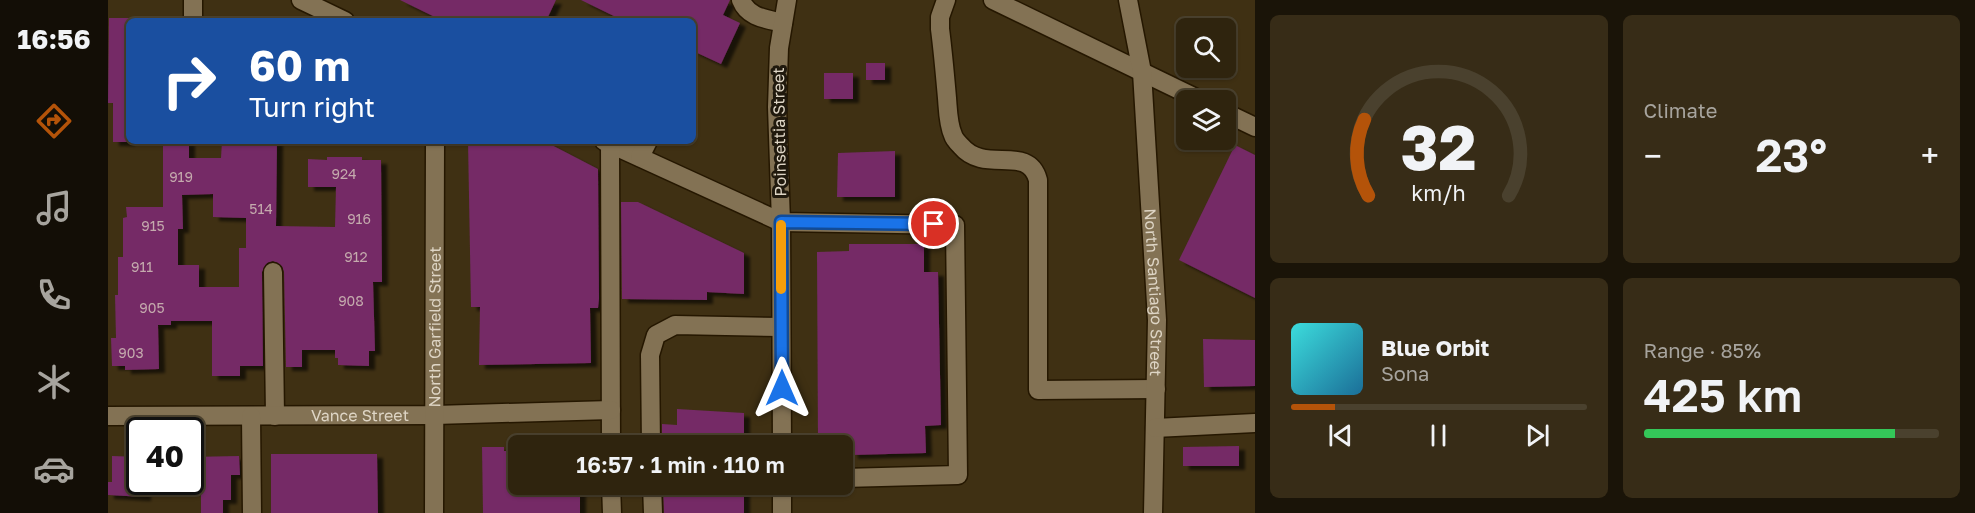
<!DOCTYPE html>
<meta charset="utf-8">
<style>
body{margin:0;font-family:"Golos Text",sans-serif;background:#372c17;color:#f1f3f6;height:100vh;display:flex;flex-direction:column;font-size:22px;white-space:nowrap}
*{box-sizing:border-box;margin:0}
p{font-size:20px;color:#a7a49e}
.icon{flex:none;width:33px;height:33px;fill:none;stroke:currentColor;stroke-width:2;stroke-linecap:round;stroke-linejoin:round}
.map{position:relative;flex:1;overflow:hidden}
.side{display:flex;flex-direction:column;gap:15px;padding:15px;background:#1a1408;width:720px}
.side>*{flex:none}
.banner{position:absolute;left:18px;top:18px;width:570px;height:126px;border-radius:9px;box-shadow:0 2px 4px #0004,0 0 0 2px #4a412e;background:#1a4fa0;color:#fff;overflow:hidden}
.buttons{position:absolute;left:1068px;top:18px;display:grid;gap:12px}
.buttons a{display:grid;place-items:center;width:60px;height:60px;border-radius:9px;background:#2f240e;box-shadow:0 2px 4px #0004,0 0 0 2px #4a412e;font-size:30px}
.speed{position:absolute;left:18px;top:417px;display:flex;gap:12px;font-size:30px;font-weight:700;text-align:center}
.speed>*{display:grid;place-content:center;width:78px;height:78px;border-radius:50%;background:#2f240e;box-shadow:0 2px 4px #0004,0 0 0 2px #4a412e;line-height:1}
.speed .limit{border:3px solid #111;border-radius:9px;background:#fff;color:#111}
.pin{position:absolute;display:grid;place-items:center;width:51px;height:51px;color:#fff;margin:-26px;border:3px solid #fff;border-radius:50%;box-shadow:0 2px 6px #0007}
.me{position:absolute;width:66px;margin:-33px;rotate:0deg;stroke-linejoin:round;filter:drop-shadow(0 0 4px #0008)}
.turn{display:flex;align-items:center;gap:21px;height:126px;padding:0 24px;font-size:27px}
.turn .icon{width:78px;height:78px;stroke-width:2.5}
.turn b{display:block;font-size:42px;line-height:51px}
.big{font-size:45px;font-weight:600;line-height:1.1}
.side .widget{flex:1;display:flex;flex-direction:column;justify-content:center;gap:9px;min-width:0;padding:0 21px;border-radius:9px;background:#372c17}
.side .dial{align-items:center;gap:0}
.dial svg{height:156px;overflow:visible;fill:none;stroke:#4a412e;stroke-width:7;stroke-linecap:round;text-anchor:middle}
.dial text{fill:#f1f3f6;stroke:none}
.song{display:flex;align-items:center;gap:18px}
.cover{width:72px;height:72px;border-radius:9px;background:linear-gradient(135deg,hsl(180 70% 55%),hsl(200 70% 35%))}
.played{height:6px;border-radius:3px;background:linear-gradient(90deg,#b45309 15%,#4a412e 15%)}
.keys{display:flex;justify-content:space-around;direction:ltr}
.heat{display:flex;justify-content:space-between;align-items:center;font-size:33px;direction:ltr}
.charge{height:9px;border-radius:4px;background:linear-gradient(90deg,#34c759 85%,#4a412e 0)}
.side .tiles{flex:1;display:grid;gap:15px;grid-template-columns:repeat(2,1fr)}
.trip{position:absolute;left:400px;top:435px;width:345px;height:60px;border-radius:9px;background:#2f240e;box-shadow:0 2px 4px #0004,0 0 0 2px #4a412e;font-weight:600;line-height:60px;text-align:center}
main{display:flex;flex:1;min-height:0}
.tab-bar{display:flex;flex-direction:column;width:108px;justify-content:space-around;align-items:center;background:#130e06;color:#a7a49e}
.tab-bar .icon{width:42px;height:42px}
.tab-bar .active{color:#b45309}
.tab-bar b{font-size:27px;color:#f1f3f6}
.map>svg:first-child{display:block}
.building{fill:#742a66;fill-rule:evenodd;filter:url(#shadow)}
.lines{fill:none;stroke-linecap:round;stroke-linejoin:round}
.minor-casing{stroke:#251700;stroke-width:21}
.minor{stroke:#837254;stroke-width:18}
.route-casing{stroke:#114b97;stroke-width:15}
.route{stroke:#1a73e8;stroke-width:10}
.slow{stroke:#f59e0b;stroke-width:10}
.labels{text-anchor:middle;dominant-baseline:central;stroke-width:6;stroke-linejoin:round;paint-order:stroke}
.number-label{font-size:14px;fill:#c4aaad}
.street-label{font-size:16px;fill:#ded5c5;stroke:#20190d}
</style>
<main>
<nav class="tab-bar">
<b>16:56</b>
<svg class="icon active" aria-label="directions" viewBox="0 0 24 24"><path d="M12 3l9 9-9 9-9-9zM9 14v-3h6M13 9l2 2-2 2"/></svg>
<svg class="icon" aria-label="music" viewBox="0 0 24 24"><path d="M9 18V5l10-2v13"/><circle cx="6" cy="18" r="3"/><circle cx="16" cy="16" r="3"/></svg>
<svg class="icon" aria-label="phone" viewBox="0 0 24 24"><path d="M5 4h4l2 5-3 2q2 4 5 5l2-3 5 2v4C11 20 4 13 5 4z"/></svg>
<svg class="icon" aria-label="climate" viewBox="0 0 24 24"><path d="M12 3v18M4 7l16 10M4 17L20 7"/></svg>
<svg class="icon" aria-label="car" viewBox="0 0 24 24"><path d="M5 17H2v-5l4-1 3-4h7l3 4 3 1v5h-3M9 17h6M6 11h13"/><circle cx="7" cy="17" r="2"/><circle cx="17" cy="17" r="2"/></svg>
</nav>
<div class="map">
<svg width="1147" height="513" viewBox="0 0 1147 513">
<defs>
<filter id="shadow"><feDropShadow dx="6" dy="4" stdDeviation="1.5" flood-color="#0009"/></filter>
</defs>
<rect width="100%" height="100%" fill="#3f3013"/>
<g class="building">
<polygon points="292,0 448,0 438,21 335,21"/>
<polygon points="473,0 622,0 615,15 632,23 613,64 585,51 585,21 516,21"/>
<polygon points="1,18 21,18 21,142 5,142 5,103 0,103"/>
<rect x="758" y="63" width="19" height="17"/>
<rect x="716" y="73" width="29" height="26"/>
<path d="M55,141H81V158H113L114,141H169L168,226L227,227L228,187H200V159L219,160V157H254V160H273L274,282H265L267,351H261V366L230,365V358H227V350H194V367H178L176,272L174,266L165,261L159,263L154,272L155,366H132V376H104V321H63V325H50L51,369L17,370V366H4L3,338H8L7,295H10V257H15V218L19,217L18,207H55ZM105,194V217L138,218V248H131V287H91V265H70V229H75L74,195Z"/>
<polygon points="360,141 436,141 490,169 491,299 490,308 482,308 483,363 371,365 372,307 363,307"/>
<polygon points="1127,145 1147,155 1147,298 1071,260"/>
<polygon points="787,151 787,197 729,197 730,153"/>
<polygon points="513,202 530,202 636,253 636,294 599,292 599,300 514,299"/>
<polygon points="741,244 816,244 816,272 830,272 833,425 817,426 818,453 744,455 743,446 710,446 709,252 741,251"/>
<polygon points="1095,339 1147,340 1147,386 1096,387"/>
<polygon points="569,409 636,413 636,446 554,446 554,424 569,425"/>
<polygon points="1131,446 1131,466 1075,466 1075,447"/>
<polygon points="374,447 396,447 396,451 411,451 411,484 472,484 472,513 375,513"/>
<polygon points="163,454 269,454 270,513 163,513"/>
<polygon points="4,456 32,457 32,482 37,482 37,497 0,495 0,482 4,482"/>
<polygon points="131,456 132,475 123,475 123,500 115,500 115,513 93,513 93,492 82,490 82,457"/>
<polygon points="555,484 636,484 636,513 556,513"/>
</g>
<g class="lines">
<defs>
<g id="minor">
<polyline points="193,0 237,21"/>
<path d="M633,0C640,18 659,19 675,23"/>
<path d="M838,0L832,17V29C835,52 837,75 839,98C840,110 840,124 845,135C846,139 850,143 853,146C877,175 920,143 930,180V390L1048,389"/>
<polyline points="885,0 1092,100"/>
<path id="s1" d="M1020,0L1034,72L1049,320L1045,513"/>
<polyline points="85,21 85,0"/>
<polyline points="1118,113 1147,127"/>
<polyline points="496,141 673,222 847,225 850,475 735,478"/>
<polyline points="502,144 503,446"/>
<polyline points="532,157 540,141"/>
<polyline points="165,272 167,416"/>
<path id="s2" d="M0,416L327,415L503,410"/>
<polyline points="143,416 144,513"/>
<polyline points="1047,428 1147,423"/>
<polyline points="543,446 542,355 548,335 567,325 673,327"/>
<polyline points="674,446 673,222 669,107 671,48 679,0"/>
<polyline points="503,484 504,513"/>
<polyline points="544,484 545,513"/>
<polyline points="674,484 674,513"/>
<path id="s3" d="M326,513L327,141"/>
</g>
</defs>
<use href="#minor" class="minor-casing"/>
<use href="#minor" class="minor"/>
</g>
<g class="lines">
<defs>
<polyline id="route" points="674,388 673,222 826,224"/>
</defs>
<use href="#route" class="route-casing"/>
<use href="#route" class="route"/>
<polyline class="slow" points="673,225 673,289"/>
</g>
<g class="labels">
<g class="number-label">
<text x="236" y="173">924</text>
<text x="73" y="176">919</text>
<text x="153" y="208">514</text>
<text x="251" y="218">916</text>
<text x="45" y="225">915</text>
<text x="248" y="256">912</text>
<text x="34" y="266">911</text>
<text x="243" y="300">908</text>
<text x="44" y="307">905</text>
<text x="23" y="352">903</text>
</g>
<g class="street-label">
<text transform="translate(671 132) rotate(-91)">Poinsettia Street</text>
<text stroke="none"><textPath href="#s1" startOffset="294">North Santiago Street</textPath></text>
<text stroke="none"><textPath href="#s3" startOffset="186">North Garfield Street</textPath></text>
<text stroke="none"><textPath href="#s2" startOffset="252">Vance Street</textPath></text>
</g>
</g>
</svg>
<div class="buttons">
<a><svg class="icon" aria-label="search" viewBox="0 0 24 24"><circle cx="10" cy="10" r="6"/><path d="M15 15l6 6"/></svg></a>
<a><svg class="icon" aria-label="layers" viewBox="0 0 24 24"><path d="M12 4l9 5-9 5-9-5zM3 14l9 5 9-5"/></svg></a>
</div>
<div class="speed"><div class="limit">40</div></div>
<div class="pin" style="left:826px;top:224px;background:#d93025"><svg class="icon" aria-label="arrive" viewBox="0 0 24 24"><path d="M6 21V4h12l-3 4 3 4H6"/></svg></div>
<svg class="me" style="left:674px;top:388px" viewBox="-20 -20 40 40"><path d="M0-17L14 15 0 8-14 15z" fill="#1a73e8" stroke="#fff" stroke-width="4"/></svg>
<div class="trip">16:57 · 1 min · 110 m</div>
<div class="banner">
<div class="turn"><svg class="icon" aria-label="right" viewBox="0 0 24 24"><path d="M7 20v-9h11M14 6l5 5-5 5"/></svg><div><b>60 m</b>Turn right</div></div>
</div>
</div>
<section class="side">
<div class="tiles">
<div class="widget dial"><svg viewBox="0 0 100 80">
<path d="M14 69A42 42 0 1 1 86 69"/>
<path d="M14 69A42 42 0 0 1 12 30" stroke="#b45309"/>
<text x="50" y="56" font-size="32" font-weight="700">32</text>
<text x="50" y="72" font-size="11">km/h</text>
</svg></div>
<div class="widget"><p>Climate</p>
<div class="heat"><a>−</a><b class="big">23°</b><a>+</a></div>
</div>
<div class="widget">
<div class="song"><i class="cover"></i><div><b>Blue Orbit</b><p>Sona</p></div></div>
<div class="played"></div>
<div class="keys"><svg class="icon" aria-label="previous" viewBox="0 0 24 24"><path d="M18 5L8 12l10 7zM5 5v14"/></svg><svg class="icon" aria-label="pause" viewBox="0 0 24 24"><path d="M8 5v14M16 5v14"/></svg><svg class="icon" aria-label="next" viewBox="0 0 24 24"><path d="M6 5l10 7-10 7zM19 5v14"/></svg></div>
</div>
<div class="widget"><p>Range · 85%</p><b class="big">425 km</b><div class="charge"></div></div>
</div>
</section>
</main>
